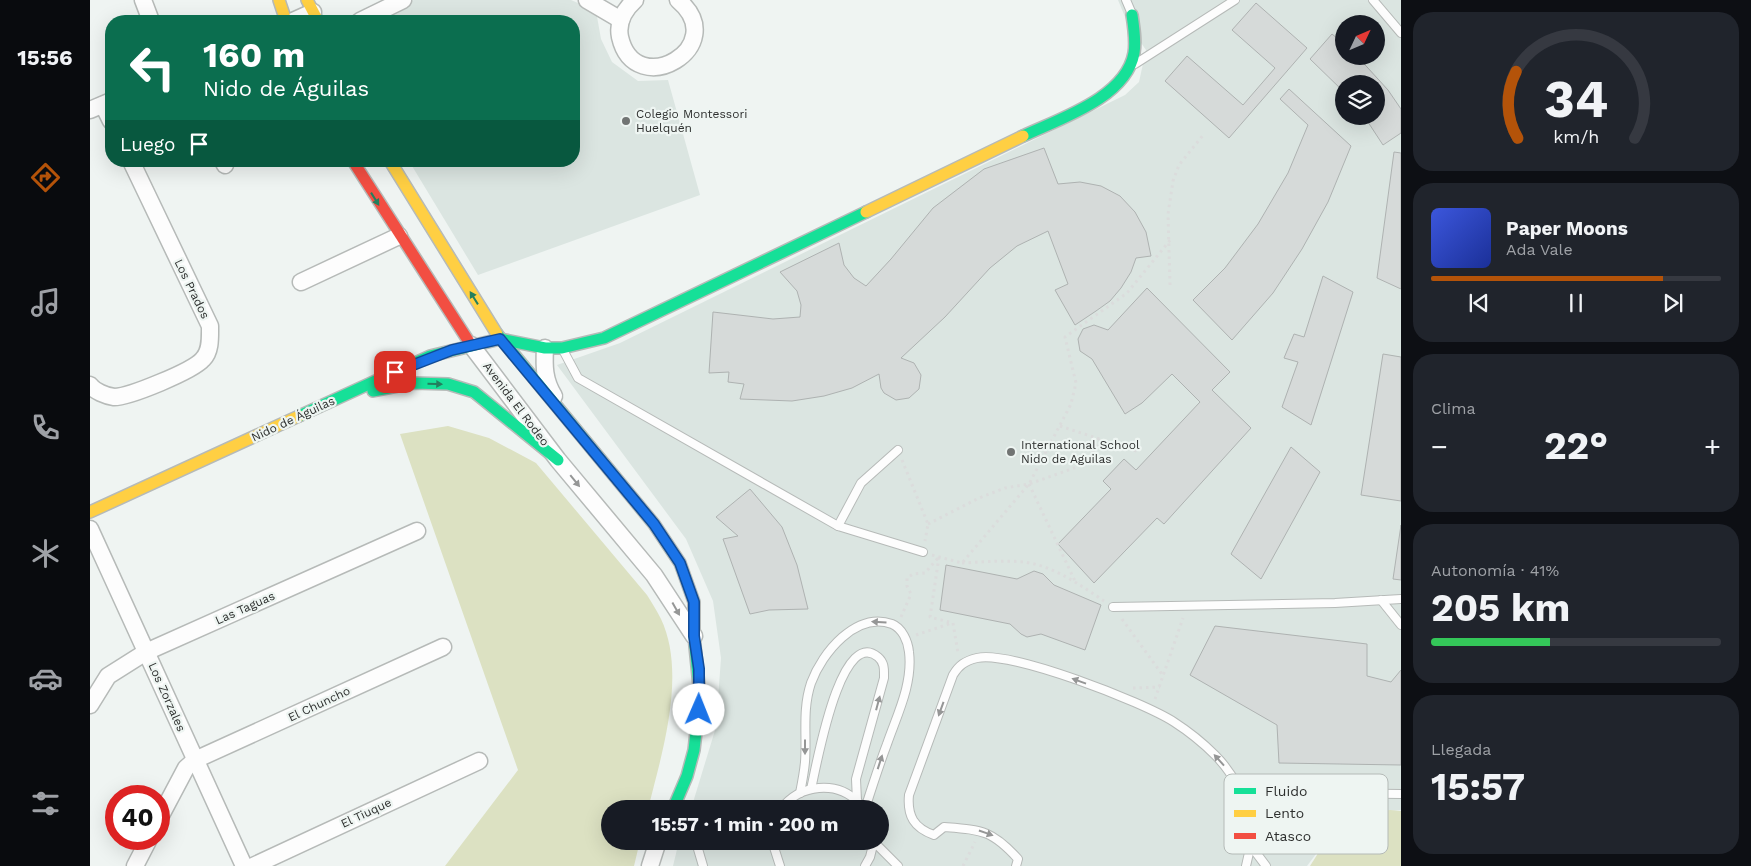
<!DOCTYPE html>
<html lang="es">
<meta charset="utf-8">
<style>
body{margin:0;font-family:"Work Sans",sans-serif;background:#20242c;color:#f1f3f6;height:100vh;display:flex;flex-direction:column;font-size:19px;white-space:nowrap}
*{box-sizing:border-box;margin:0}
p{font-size:16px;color:#9ea1a6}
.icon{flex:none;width:28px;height:28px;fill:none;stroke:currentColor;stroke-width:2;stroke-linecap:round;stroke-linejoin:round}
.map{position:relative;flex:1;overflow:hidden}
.panel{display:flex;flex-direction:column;gap:12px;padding:12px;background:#0d0f14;width:350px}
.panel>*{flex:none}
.guide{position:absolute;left:15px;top:15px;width:475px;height:152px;border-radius:20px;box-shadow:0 5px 20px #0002;background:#0b6e4f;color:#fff;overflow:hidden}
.needle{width:32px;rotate:46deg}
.controls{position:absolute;left:1245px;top:15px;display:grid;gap:10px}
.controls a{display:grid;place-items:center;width:50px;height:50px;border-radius:50%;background:#171b24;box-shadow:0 5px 20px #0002;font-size:25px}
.speed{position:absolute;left:15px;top:785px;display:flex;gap:10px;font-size:25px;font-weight:700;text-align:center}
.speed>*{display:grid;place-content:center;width:65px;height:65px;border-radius:50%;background:#171b24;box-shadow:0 5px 20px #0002;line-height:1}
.speed .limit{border:8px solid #d22;background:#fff;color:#111}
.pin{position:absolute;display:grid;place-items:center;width:42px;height:42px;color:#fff;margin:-21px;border-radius:10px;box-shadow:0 2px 8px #0006}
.me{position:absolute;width:55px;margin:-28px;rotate:1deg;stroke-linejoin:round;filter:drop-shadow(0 0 4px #0008)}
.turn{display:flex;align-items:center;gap:18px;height:105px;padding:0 15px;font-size:22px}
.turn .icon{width:65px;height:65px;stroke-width:2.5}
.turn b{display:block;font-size:35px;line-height:42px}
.then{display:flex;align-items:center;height:48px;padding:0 15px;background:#0003;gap:10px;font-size:19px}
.big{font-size:38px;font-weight:700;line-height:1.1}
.panel .widget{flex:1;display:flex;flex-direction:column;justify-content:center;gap:8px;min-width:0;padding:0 18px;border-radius:20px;background:#20242c}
.panel .dial{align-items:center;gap:0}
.dial svg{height:130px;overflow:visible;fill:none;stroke:#363941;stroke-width:7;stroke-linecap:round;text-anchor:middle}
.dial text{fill:#f1f3f6;stroke:none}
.song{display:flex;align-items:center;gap:15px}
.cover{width:60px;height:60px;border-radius:8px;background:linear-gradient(135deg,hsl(230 70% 55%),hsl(230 70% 35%))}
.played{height:5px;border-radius:2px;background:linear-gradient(90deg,#b45309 80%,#363941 80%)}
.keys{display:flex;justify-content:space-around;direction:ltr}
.heat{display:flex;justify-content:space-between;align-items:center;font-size:28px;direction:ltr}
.charge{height:8px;border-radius:4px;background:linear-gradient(90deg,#34c759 41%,#363941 0)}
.trip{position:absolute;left:511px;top:800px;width:288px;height:50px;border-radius:25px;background:#171b24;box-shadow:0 5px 20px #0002;font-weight:700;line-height:50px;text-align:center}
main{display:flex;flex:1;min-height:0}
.tab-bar{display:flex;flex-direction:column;width:90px;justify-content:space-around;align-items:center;background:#090b0e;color:#9ea1a6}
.tab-bar .icon{width:35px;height:35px}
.tab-bar .active{color:#b45309}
.tab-bar b{font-size:22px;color:#f1f3f6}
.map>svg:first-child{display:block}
.built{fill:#dbe5e1;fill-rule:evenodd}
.green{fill:#dce1c2}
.building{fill:#d6dad9;stroke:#aeb2b1}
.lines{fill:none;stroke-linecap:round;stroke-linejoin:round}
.lane-casing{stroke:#b6bab8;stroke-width:10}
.street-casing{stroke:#b6bab8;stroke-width:19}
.fast-casing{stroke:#b6bab8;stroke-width:14}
.slow-casing{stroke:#b6bab8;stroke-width:14}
.jam-casing{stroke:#b6bab8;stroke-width:14}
.path{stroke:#dbdcdc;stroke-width:3;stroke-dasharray:2.5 4;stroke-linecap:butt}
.lane{stroke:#fdfdfd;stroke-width:8}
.street{stroke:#fdfdfd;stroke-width:16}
.fast{stroke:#16e098;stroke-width:11}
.slow{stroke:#ffcf43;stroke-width:11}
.jam{stroke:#f24e42;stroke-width:11}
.oneway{fill:#237f5e}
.oneway2{fill:#959696}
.route-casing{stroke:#114b97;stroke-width:12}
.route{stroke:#1a73e8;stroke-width:9}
.poi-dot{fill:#717473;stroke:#eef5f2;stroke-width:2}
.labels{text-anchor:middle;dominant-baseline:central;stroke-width:4.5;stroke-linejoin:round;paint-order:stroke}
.poi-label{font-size:12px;fill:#2d2f2e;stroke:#eef5f2;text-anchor:start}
.street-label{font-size:12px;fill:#2d2f2e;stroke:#eef5f2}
.key{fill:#eef5f2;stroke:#b4bab7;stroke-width:1}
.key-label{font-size:14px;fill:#2d2f2e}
</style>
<main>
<nav class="tab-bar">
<b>15:56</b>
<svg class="icon active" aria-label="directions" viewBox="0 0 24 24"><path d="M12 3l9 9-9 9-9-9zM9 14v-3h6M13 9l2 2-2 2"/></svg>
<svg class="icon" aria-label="music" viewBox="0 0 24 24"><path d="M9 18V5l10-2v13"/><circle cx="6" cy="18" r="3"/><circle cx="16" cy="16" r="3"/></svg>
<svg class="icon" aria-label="phone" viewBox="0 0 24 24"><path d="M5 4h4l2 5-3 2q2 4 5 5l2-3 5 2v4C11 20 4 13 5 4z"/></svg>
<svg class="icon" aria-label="climate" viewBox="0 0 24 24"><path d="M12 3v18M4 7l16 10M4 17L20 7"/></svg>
<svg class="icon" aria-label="car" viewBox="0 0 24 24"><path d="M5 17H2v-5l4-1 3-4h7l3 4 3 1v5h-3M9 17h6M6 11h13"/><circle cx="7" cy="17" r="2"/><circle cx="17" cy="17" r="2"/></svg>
<svg class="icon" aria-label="filters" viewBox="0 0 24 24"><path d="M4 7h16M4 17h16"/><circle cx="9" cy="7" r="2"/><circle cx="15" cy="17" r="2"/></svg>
</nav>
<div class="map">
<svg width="1311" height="866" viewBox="0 0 1311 866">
<rect width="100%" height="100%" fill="#eff4f2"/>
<g class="built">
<polygon points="324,0 481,0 506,11 511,39 522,62 548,81 578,80 610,195 388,275 319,161 484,161 484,21 265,21"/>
<path d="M1028,0H1311V810L1271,813L1238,838L1217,866H583L589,841H790V809H601L626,727L631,658L623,601L596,539L467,365L530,343L1035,95L1049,82L1056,50L1038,24ZM1254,24H1286V56H1254ZM1254,84H1286V116H1254Z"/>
</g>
<g class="green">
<path d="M358,426L399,438L446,463L557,595C562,603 567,611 571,619C597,674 572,753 558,809H520V841H550L544,866H355L428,770L310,434Z"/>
<polygon points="1300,810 1311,811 1311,866 1220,866 1232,847 1265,815"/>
</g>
<g class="building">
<polygon points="1166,3 1217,48 1139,138 1075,81 1097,56 1153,105 1185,68 1142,30"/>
<polygon points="1242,34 1254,44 1254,56 1267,56 1298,90 1311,109 1311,133 1293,145 1274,116 1286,116 1286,84 1254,84 1254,92 1220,59"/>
<polygon points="1199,89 1261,146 1238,202 1212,249 1183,293 1142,340 1103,300 1135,268 1168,224 1198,173 1218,125 1190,99"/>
<polygon points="954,148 968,184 990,182 1011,186 1030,196 1045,212 1056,232 1061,256 1046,258 1041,272 1031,288 1020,301 1006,311 985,325 965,290 978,284 958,231 927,246 900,268 855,317 811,358 824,363 831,375 829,389 819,398 806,400 794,393 791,388 789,374 762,388 734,396 702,401 650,399 654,384 638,382 639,372 619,373 623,312 683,319 710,317 711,305 707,291 690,272 749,243 754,265 764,278 776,286 801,259 843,208 894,169"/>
<polygon points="1304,152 1311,153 1311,289 1287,278"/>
<polygon points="1233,276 1263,292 1221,425 1192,407 1208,362 1194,358 1204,334 1214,337"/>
<polygon points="1057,288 1140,372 1122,390 1161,428 1074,524 1067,518 1004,583 968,544 1021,489 1013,481 1034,459 1046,470 1110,402 1082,374 1052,403 1035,414 1002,359 990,351 988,339 993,329 1004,325 1018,330"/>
<polygon points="1293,354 1311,357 1311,501 1271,495"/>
<polygon points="1201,447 1230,472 1171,579 1141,554"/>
<polygon points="660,489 692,527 707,565 718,609 679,610 660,614 633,539 648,536 626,517"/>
<polygon points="1311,525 1311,580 1303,579"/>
<polygon points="856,565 927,579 944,571 953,574 964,585 1011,605 995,650 951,634 937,637 931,634 920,624 850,610"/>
<polygon points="1125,626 1277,644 1277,676 1301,682 1311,670 1311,765 1189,763 1187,725 1100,675"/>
</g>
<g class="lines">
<defs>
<g id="lane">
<polyline points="1036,0 1042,14"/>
<polyline points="1283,0 1311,33"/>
<polyline points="1045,64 1145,0"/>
<polyline points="473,350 488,378 748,526 771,483 808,450"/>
<polyline points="748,526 833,552"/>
<polyline points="1291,600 1311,625"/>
<polyline points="1023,607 1245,603 1311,599"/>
<path d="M721,789C726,769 750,625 788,657C795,663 794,670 794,678L766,779L767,801"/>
<path d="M710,793C712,783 714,773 715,762C717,735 712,710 721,683C732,653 766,611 802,624C812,628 818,641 819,652C823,684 807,715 797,744C789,765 782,787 775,809"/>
<path d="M691,809C710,784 747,780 769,803"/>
<polyline points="682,841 690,866"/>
<polyline points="784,842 808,866"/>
<polyline points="1161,846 1176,866"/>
<polyline points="608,849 613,866"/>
<polyline points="775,866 780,857 784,841"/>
<path d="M926,866L928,859C902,830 892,830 854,827L844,835C824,828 817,816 819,795L863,675C869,665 875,661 887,658C920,650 1053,702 1084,722C1098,731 1113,743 1125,755C1143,773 1153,793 1160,817"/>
<polyline points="1156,866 1163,835 1160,817 1174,802 1188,793 1201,789 1232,793 1311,794"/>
</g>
<g id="street">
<polyline points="53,0 61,21"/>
<polyline points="497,0 531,20"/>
<path d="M545,0C534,10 527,22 530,37C545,103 643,46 588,0"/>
<polyline points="203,21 223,12"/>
<polyline points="270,21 313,0"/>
<polyline points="13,105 21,121"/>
<polyline points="0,110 21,101"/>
<polyline points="133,161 135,165"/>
<polyline points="211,282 309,236"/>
<polyline points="381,345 468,460 564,575 604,636"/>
<path d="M455,348C454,366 454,380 464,396"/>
<path d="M0,385C4,391 16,396 24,397C39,397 103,371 113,359C121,351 120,337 120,326L41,161"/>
<polyline points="0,529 154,866"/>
<polyline points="0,705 18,676 56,652 327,531"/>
<polyline points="69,819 96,768 105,760 353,647"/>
<polyline points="45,866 59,839"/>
<polyline points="163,866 389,761"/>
<polyline points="560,866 568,841"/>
</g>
<g id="fast">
<path d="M933,136C969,119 1036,98 1044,53C1046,41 1044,28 1042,15"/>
<polyline points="407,334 564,524 590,563 604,602 604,636 610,696 604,750 597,776 583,809"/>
<polyline points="283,391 324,383 358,384 384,392 468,460"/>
<polyline points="209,416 340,356 410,339 455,348 472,348 514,338 776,212"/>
</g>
<g id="slow">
<polyline points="189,0 196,21"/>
<polyline points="217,0 228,21"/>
<polyline points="300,161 407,334"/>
<polyline points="776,212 933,136"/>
<polyline points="0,512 209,416"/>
</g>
<polyline id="jam" points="263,161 381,345"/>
</defs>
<use href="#lane" class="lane-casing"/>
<use href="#street" class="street-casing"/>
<use href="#fast" class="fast-casing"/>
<use href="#slow" class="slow-casing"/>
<use href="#jam" class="jam-casing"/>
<g class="path">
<polyline points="1080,285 1078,214 1083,181 1089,165 1114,134"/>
<polyline points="970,426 1049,452"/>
<polyline points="812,460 838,524 835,541"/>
<polyline points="939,484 985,581"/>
<polyline points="838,524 889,498 915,488 939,484 987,467 997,460 1011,439"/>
<polyline points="842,555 872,563 939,484 981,404 986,383 975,337 1037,293 1081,239"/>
<polyline points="849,557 840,617 863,623 868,653"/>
<path d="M872,563C893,562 914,560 934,562C964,566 990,585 1014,601"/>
<polyline points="811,617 821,594 817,586 817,578 823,574 835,573 848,558"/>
<polyline points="1032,619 1074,677"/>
<polyline points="826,635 862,623"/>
<polyline points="1043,688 1070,687"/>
<polyline points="1065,699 1093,618"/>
<polyline points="873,866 885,842"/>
</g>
<use href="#lane" class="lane"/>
<use href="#street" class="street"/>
<use href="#fast" class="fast"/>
<use href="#slow" class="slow"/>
<use href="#jam" class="jam"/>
</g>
<defs><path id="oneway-solid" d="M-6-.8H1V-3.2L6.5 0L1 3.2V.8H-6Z" transform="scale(1.25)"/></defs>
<g class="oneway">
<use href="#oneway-solid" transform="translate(285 199) rotate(58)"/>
<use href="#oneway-solid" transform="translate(384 298) rotate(-122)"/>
<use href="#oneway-solid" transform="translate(345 384) rotate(2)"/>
</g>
<g class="oneway2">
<use href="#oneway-solid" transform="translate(485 481) rotate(51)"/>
<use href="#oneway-solid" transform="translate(586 609) rotate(61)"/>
<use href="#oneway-solid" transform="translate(789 622) rotate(-176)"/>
<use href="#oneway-solid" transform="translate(989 681) rotate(-160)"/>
<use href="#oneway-solid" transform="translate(788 703) rotate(-75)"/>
<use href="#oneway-solid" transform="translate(851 709) rotate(110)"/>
<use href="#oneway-solid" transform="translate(715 747) rotate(90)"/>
<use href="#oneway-solid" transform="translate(1129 760) rotate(-132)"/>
<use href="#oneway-solid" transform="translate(790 762) rotate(-72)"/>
<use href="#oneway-solid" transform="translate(896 833) rotate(19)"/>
</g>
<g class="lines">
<defs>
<polyline id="route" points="305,372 362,350 410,339 564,524 590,563 604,602 604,636 609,669 609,710"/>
</defs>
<use href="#route" class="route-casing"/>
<use href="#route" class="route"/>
</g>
<g class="poi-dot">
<circle cx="536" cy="121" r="5"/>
<circle cx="921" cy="452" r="5"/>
</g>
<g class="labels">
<g class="poi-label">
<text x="546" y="114">Colegio Montessori<tspan x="546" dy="14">Huelquén</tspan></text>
<text x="931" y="445">International School<tspan x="931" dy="14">Nido de Aguilas</tspan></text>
</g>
<g class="street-label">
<text transform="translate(102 289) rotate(64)">Los Prados</text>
<text transform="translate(426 404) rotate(53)">Avenida El Rodeo</text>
<text transform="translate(203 419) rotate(-25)">Nido de Águilas</text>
<text transform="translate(155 608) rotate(-24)">Las Taguas</text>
<text transform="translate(77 697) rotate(66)">Los Zorzales</text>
<text transform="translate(229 704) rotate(-25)">El Chuncho</text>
<text transform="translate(276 813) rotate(-25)">El Tiuque</text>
</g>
</g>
<rect x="1134" y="774" width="164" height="80" rx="8" class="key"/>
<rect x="1144" y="788" width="22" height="6" fill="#16e098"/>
<rect x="1144" y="810" width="22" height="7" fill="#ffcf43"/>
<rect x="1144" y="833" width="22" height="6" fill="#f24e42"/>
<g class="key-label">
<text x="1175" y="796">Fluido</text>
<text x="1175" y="818">Lento</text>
<text x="1175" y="841">Atasco</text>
</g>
</svg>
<div class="controls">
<a><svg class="needle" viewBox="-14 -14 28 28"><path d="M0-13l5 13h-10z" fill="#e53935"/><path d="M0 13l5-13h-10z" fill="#9ea1a6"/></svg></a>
<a><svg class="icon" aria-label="layers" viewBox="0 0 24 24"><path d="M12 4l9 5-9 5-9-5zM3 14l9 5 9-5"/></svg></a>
</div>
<div class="speed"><div class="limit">40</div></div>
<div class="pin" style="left:305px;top:372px;background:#d93025"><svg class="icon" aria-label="arrive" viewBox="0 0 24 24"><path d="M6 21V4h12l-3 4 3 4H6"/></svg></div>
<svg class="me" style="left:609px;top:710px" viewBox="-20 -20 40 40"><circle r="19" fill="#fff"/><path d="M0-13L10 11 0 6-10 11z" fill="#1a73e8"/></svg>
<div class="trip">15:57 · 1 min · 200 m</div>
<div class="guide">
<div class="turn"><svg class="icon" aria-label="left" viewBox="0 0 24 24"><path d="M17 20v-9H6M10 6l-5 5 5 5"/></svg><div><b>160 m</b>Nido de Águilas</div></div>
<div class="then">Luego<svg class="icon" aria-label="arrive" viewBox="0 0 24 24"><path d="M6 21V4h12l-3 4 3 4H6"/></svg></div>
</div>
</div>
<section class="panel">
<div class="widget dial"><svg viewBox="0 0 100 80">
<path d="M14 69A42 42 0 1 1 86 69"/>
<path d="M14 69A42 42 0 0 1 13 28" stroke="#b45309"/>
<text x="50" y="56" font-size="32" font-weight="700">34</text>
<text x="50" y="72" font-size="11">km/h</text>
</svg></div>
<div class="widget">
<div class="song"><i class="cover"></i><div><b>Paper Moons</b><p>Ada Vale</p></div></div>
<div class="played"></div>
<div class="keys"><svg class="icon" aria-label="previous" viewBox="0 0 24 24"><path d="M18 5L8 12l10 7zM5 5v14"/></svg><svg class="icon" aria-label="pause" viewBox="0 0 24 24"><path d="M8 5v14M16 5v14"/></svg><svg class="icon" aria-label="next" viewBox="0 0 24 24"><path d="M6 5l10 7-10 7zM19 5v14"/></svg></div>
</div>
<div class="widget"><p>Clima</p>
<div class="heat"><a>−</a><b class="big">22°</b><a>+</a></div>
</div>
<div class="widget"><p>Autonomía · 41%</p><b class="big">205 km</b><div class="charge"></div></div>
<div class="widget"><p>Llegada</p><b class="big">15:57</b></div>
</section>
</main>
